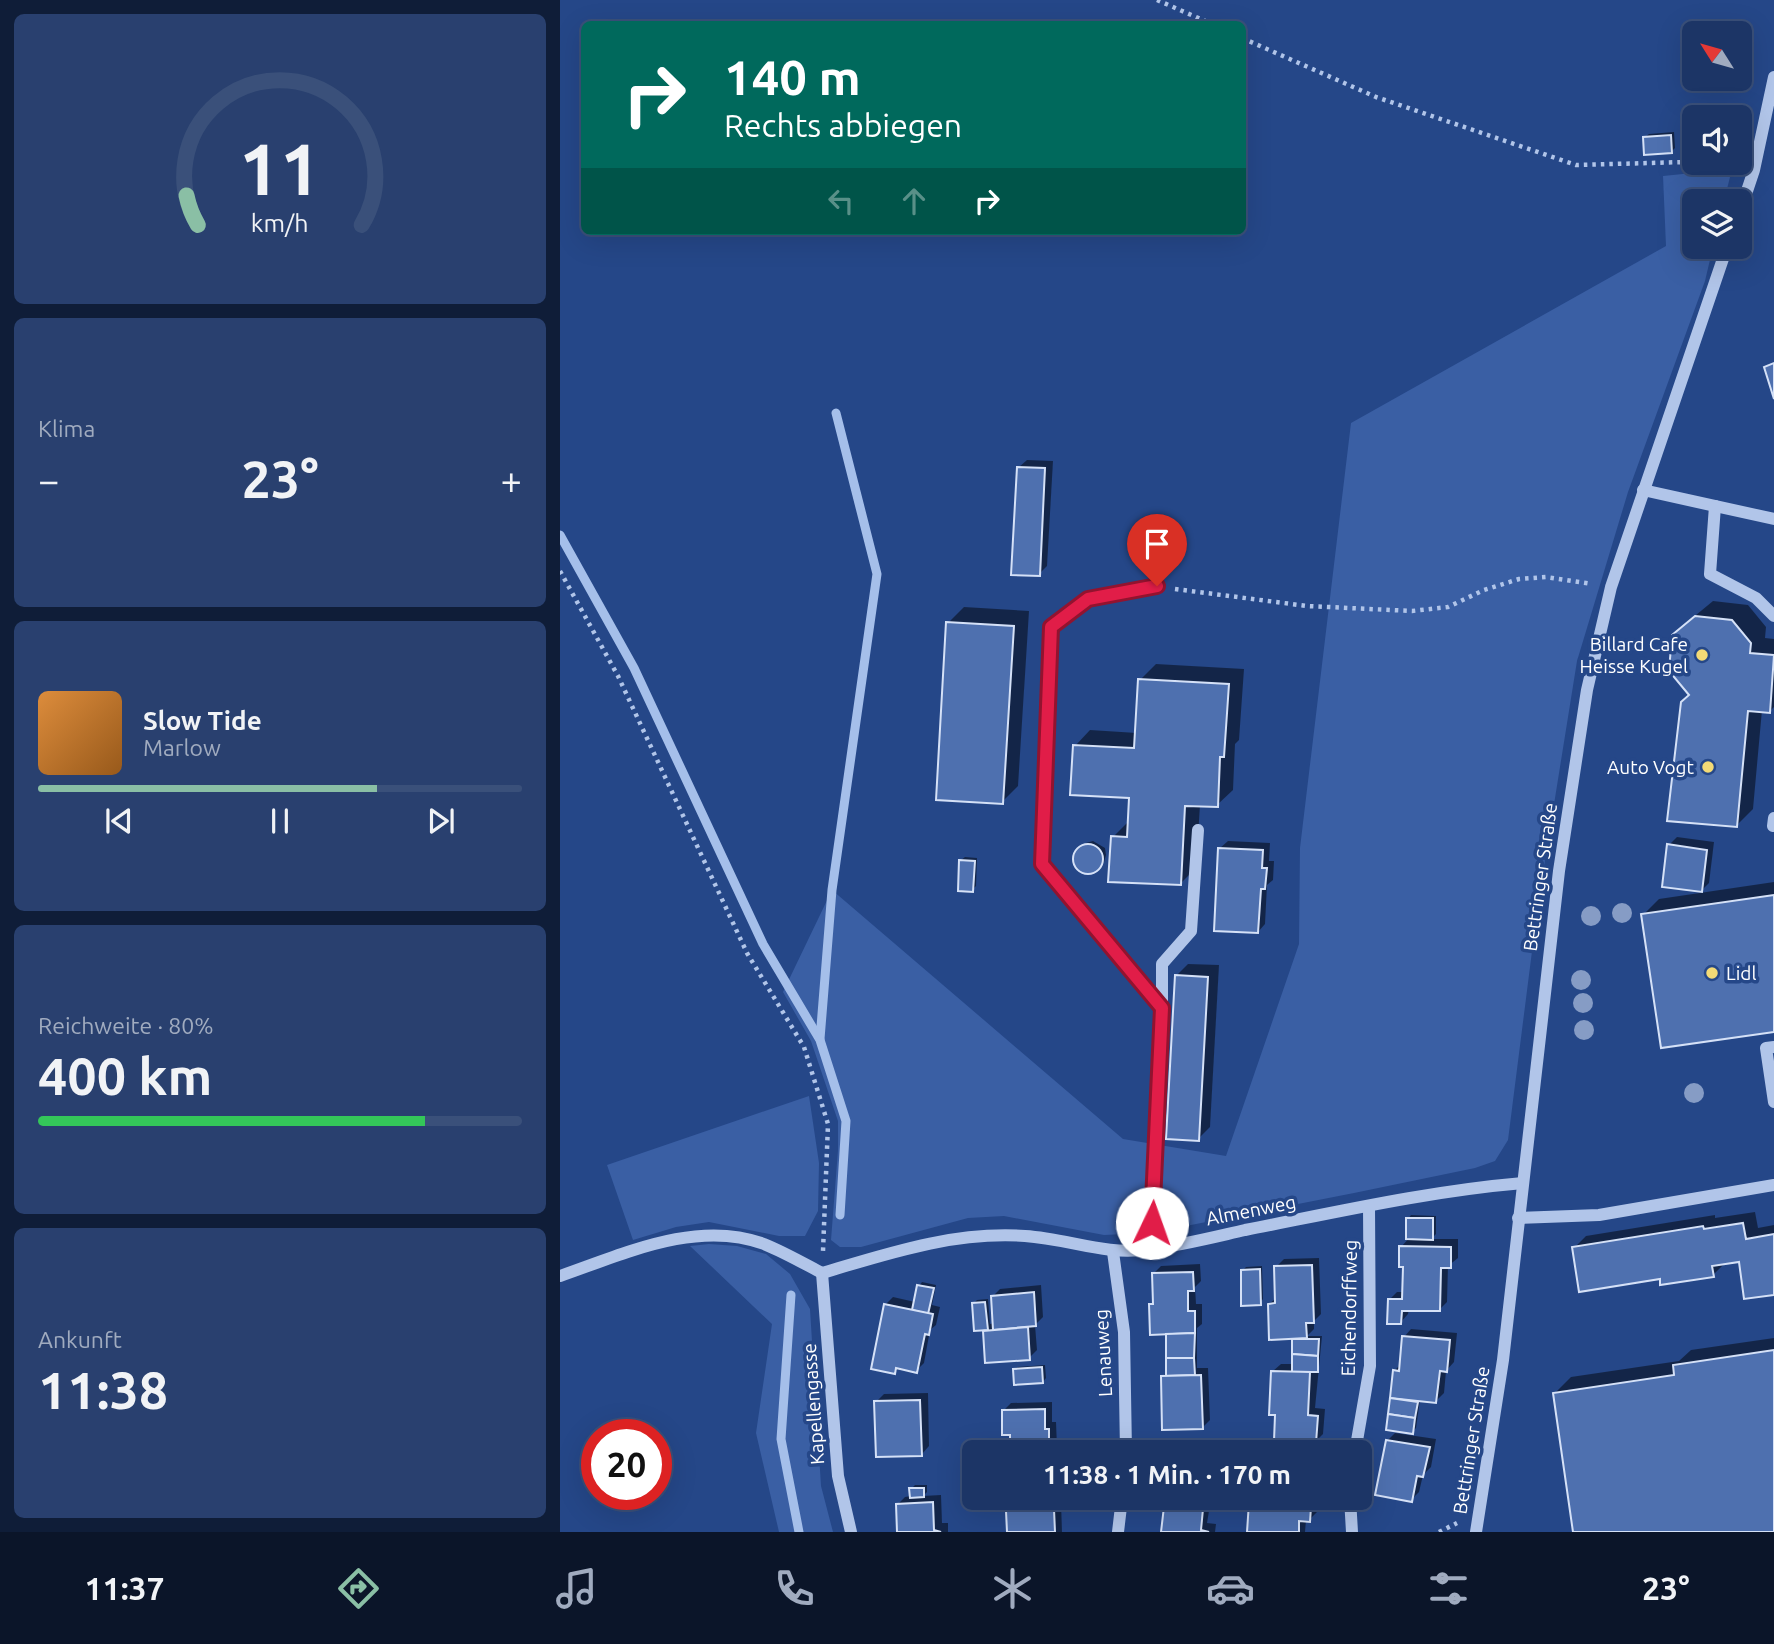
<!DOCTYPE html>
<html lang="de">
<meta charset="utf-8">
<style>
body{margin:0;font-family:Ubuntu,sans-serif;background:#29406f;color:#f1f3f6;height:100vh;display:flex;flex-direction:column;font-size:26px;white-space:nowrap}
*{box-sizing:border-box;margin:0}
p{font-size:23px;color:#a0abbf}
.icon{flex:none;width:38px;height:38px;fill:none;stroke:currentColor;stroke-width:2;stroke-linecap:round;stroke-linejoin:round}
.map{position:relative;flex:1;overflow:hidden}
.panel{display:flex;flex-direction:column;gap:14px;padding:14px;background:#0f1d38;width:560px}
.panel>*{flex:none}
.banner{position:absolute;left:21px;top:21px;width:665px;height:214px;border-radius:10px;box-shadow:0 7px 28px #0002,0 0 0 2px #3a507a;background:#00695c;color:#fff;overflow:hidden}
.needle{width:46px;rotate:307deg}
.fabs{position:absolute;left:1122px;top:21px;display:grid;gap:14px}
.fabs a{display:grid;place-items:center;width:70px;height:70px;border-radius:10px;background:#1c3566;box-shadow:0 7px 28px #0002,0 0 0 2px #3a507a;font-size:35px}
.speed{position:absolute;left:21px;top:1419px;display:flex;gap:14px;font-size:35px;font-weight:700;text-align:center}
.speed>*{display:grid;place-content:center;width:91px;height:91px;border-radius:50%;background:#1c3566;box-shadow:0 7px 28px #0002,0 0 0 2px #3a507a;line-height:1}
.speed .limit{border:10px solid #d22;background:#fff;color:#111}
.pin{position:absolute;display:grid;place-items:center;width:60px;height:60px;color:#fff;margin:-72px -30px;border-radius:50% 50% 50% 0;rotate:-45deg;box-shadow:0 0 7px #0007}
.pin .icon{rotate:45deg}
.me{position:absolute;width:77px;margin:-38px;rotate:3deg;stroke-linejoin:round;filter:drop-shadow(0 0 5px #0008)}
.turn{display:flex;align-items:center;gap:24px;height:147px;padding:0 28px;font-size:32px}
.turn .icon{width:91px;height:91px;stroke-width:2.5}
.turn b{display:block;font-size:49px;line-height:60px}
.lanes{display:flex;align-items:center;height:66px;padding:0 28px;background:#0003;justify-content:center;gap:35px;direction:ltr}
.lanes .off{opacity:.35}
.big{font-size:52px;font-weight:700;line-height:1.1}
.panel .tile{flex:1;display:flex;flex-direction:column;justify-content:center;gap:10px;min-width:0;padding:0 24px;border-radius:10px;background:#29406f}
.panel .dial{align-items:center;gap:0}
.dial svg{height:182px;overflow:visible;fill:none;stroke:#3a507a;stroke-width:7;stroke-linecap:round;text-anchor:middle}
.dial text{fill:#f1f3f6;stroke:none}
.song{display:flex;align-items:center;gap:21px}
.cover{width:84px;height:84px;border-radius:10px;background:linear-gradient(135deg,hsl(30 70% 55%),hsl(30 70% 35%))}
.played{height:7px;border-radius:4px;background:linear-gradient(90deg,#8abfa5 70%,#3a507a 70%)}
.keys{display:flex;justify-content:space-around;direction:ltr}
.heat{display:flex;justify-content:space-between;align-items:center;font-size:38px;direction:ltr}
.charge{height:10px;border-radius:5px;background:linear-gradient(90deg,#34c759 80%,#3a507a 0)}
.trip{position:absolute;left:402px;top:1440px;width:410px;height:70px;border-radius:10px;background:#1c3566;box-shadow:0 7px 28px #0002,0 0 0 2px #3a507a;font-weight:700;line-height:70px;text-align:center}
.dock{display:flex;height:112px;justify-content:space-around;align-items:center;background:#0b1529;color:#a0abbf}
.dock .icon{width:49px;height:49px}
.dock .current{color:#8abfa5}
.dock b{font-size:32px;color:#f1f3f6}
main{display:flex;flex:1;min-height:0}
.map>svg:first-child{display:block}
.green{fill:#3a5fa4}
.shadow{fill:#0007;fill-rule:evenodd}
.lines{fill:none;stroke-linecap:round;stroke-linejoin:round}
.stream{stroke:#a5bfea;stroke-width:9}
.building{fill:#4e70af;stroke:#d5e1f7;stroke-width:2}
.path{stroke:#b1c5e9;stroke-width:4.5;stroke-dasharray:3.5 5;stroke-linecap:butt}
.minor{stroke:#b1c5e9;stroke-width:12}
.tree{fill:#869cc5}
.route-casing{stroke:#92132f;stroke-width:18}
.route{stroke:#e11d48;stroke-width:12}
.poi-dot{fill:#f3da76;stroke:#254788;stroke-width:2.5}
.labels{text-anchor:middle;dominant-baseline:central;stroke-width:7;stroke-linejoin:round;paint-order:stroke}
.poi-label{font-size:19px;fill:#fff;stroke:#254788;text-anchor:end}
.street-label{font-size:19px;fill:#fff;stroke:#254788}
</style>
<main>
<section class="panel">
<div class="tile dial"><svg viewBox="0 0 100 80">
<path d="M14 69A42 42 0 1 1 86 69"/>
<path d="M14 69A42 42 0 0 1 9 56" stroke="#8abfa5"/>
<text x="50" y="56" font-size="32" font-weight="700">11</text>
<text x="50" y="72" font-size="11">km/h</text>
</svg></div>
<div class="tile"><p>Klima</p>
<div class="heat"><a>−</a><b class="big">23°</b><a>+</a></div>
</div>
<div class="tile">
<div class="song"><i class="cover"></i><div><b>Slow Tide</b><p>Marlow</p></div></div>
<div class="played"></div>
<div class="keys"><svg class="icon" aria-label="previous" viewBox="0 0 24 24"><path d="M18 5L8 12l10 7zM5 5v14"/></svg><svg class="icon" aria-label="pause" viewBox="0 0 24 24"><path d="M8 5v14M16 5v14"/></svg><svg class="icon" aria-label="next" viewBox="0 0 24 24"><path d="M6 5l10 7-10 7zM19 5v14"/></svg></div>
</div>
<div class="tile"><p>Reichweite · 80%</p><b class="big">400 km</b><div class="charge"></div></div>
<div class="tile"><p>Ankunft</p><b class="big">11:38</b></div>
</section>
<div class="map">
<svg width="1214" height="1532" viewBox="0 0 1214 1532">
<rect width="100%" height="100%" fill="#254788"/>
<g class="green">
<polygon points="1172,169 1164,201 1134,201 1134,247 1153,247 1145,281 1068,492 1017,661 978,904 948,1140 935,1161 915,1168 794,1193 631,1225 565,1234 544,1235 444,1216 408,1218 301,1247 280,1247 271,1240 278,1150 278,1121 251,1041 223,992 272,890 563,1139 666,1156 739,944 740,848 791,423 1106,246 1103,176"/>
<polygon points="249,1096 259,1163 258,1211 245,1236 219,1236 149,1222 116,1227 73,1240 47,1165"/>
<polygon points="149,1244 177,1246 206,1254 230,1274 250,1309 261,1486 273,1532 219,1532 196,1433 212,1324 130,1246"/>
</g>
<g class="shadow">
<polygon points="1114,132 1115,148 1111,152 1085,137 1089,134"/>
<polygon points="467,460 493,461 487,566 479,574 459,467"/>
<polygon points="1153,601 1188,605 1206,627 1205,638 1214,639 1214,707 1210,711 1202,710 1193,809 1177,825 1131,695 1130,620"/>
<polygon points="404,607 469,611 458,786 442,802 388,623"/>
<polygon points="596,664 684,669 679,740 675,744 673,790 657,805 640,805 636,868 620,884 553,837 569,821 571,796 515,746 530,730 577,733 580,680"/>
<polygon points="1117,837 1154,842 1149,883 1141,891 1109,845"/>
<polygon points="533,841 545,848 546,855 544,862 534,871 528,873 521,871 515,859 517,852 526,843"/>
<polygon points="668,841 710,843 709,861 714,861 713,880 707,885 705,924 698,932 660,848"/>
<polygon points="405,857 417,858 416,886 412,890 401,860"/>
<polygon points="1214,882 1214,1030 1083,915 1099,899"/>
<polygon points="628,964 659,965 650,1127 638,1139 616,976"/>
<polygon points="1195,1212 1198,1228 1214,1225 1214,1293 1180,1260 1165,1263 1153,1275 1101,1277 1014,1248 1026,1236 1155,1215 1155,1218"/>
<polygon points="851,1215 876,1216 876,1234 871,1239 898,1239 898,1258 888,1266 887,1302 879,1310 849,1309 848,1314 841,1322 829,1300 837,1292 844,1292 844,1265 841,1247 850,1237 848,1219"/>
<polygon points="759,1258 761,1314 754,1321 754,1329 747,1336 762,1336 755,1408 765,1409 763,1434 755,1442 717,1414 713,1371 721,1364 733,1364 733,1337 709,1304 717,1297 716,1267 724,1259"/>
<path d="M640,1264L641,1281L635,1287L636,1304H642V1324L637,1328V1368H648L650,1420L642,1428L602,1377L608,1371L607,1333L591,1305L595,1300L593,1274L601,1266ZM631,1373V1377L608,1378Z"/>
<polygon points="702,1266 703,1299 700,1303 682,1271 686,1267"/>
<polygon points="362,1282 376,1285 372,1305 380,1307 376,1325 370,1330 364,1363 356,1371 340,1367 335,1372 325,1305 333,1297 355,1302 359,1286"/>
<polygon points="481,1285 483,1317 475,1325 477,1350 469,1358 425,1331 428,1328 413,1304 417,1300 428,1299 430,1324 435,1323 433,1296 440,1289"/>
<polygon points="851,1329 897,1333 894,1362 886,1371 884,1393 876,1401 860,1400 856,1428 852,1432 832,1399 834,1371 841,1364 844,1337"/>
<polygon points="1214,1338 1214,1532 1015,1532 995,1393 1011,1377 1119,1361 1131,1350"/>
<polygon points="485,1365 486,1378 483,1382 454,1370 458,1367"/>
<polygon points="368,1393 369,1446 362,1454 316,1402 324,1394"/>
<polygon points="492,1402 492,1422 496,1422 497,1447 491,1452 452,1452 451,1434 444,1410 451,1403"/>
<polygon points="835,1433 876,1439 871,1467 863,1475 859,1492 851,1500 827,1441"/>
<polygon points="355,1485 367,1485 367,1492 363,1496 381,1495 382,1523 388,1523 388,1532 339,1532 338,1504 345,1497 351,1496 351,1489"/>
<polygon points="462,1498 494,1498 494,1502 501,1502 502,1532 448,1532 448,1512 456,1504 462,1503"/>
<polygon points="607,1498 655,1498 650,1505 647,1523 656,1524 655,1532 603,1532"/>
<polygon points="695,1498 758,1500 757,1512 749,1520 746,1520 745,1532 688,1532 690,1503"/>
</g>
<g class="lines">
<g class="stream">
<polyline points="0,535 74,668 203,944 260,1040 286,1121 280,1215"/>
<polyline points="260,1039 272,890 317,574 276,413"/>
<polyline points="231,1295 221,1439 239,1532"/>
</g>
</g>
<g class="building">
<polygon points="1111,135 1112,153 1084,155 1083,137"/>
<polygon points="1214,363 1214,399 1204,367"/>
<polygon points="457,467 485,468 480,576 451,575"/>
<polygon points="1135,616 1172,620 1191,643 1190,653 1214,655 1210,713 1188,711 1177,827 1107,821 1121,702 1129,695 1109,671 1112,635"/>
<polygon points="386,622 454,626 443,804 376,800"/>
<polygon points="578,679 669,684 664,757 660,757 658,807 625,806 621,885 548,882 551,836 567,837 569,798 510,795 513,745 574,748"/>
<circle cx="528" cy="859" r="15"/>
<polygon points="1107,844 1147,850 1142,892 1102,887"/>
<polygon points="658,848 703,850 702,868 707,868 705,889 701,889 698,933 654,931"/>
<polygon points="399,860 415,861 413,892 398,891"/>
<polygon points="1214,895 1214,1032 1101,1048 1081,914"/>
<polygon points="615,975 648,977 639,1141 606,1139"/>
<polygon points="846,1218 873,1218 873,1240 846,1239"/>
<polygon points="1183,1223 1186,1239 1214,1234 1214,1295 1184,1299 1179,1262 1152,1266 1154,1277 1100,1285 1100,1279 1019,1292 1012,1247 1143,1226 1144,1229"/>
<polygon points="839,1246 891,1247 891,1268 881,1268 880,1311 842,1311 841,1324 827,1324 828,1299 842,1299 843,1267 839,1267"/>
<polygon points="752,1265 754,1323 746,1323 747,1338 709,1340 708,1304 715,1303 714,1266"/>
<polygon points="700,1269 701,1305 681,1306 681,1270"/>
<polygon points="633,1272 634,1291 628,1291 628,1311 635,1311 635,1333 590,1335 589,1304 593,1304 592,1273"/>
<polygon points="357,1285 374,1288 368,1314 352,1310"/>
<polygon points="474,1292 476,1326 433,1330 431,1296"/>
<polygon points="425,1302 428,1330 414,1331 412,1303"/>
<polygon points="324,1304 373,1314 369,1335 365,1334 357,1373 336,1368 335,1374 311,1369"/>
<polygon points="468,1327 470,1360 425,1363 423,1331"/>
<polygon points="635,1333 634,1358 606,1358 606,1334"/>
<polygon points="842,1336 890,1340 887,1372 880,1371 876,1403 830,1398 833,1370 839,1371"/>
<polygon points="732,1339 759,1339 758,1356 732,1354"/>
<polygon points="1214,1350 1214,1532 1013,1532 993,1393 1114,1375 1113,1365"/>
<polygon points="732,1354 758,1356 758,1372 732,1372"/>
<polygon points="606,1358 634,1358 635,1375 606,1376"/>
<polygon points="482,1367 483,1383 454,1385 453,1369"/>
<polygon points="711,1371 750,1372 748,1415 758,1416 756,1443 714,1441 715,1415 709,1415"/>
<polygon points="641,1375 643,1429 602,1430 601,1376"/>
<polygon points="830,1398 858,1402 855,1418 828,1414"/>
<polygon points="360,1400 362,1456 316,1457 314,1401"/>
<polygon points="485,1409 485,1429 489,1429 489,1452 450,1452 450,1435 442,1435 442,1410"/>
<polygon points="828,1414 855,1418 853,1434 826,1430"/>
<polygon points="826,1440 870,1447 863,1477 857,1476 852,1502 815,1495"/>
<polygon points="349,1488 364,1488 364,1497 350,1498"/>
<polygon points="460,1498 491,1498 491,1509 460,1510"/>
<polygon points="605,1498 649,1498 648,1509 643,1509 641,1530 649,1532 601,1532"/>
<polygon points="373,1502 374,1530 381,1532 337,1532 336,1504"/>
<polygon points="689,1502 751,1507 750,1522 739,1521 739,1532 687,1532"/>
<polygon points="494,1509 495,1532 447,1532 446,1511"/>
</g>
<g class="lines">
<g class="path">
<polyline points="597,0 652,24"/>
<polyline points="682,38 816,97 1016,165 1126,162 1175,168"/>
<polyline points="0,571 58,676 187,953 244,1047 268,1124 263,1251"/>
<polyline points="615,589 747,606 852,611 888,607 924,590 959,579 986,577 1032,584"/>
<polyline points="879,1532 897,1523"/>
</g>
<g class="minor">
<polyline points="1180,212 1194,170 1214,77"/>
<polyline points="1083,490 1214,519"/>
<polyline points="1155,506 1150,574 1196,598 1214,616"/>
<polyline points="1213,826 1214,818"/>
<polyline points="602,1008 602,964 631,931 638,830"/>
<polyline points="1214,1047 1206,1048 1214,1102"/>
<polyline points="958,1218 1039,1215 1214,1185"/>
<polyline points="591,1249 602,1008 482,864 490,627 528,599 597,586"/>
<polyline points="553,1252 564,1332 566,1452"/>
<path d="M262,1273C329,1253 395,1231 465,1236C511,1239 543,1256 591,1249C623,1245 654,1237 685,1230C777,1212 869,1191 963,1183"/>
<polyline points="262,1273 278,1476 291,1532"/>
<path d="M0,1276C64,1254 137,1219 204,1244C224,1252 243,1263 262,1273"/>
<polyline points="795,1452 810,1366 809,1206"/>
<polyline points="790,1498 792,1532"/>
<polyline points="558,1532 562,1498"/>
<polyline points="916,1532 943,1360 999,871 1027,690 1051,587 1167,247"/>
</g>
</g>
<g class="tree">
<circle cx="1062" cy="913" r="10"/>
<circle cx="1031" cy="916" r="10"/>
<circle cx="1021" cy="980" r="10"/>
<circle cx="1023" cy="1003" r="10"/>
<circle cx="1024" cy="1030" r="10"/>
<circle cx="1134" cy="1093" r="10"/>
</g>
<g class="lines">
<defs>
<polyline id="route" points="592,1223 602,1008 482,864 491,627 528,599 597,586"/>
</defs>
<use href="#route" class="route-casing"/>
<use href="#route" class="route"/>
</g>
<g class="poi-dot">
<circle cx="1142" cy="655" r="7"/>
<circle cx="1148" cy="767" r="7"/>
<circle cx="1152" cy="973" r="7"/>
</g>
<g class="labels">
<g class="poi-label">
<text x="1128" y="644">Billard Cafe<tspan x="1128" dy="22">Heisse Kugel</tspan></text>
<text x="1134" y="767">Auto Vogt</text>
<text x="1166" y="973" text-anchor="start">Lidl</text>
</g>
<g class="street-label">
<text transform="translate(980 877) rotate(-82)">Bettringer Straße</text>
<text transform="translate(691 1210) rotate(-11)">Almenweg</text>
<text transform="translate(789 1308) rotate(-89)">Eichendorffweg</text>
<text transform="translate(543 1353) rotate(-93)">Lenauweg</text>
<text transform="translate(253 1404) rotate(-94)">Kapellengasse</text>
<text transform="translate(911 1440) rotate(-81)">Bettringer Straße</text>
</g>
</g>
</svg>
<div class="fabs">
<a><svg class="needle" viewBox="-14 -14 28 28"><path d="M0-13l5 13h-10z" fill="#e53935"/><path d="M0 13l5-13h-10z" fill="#a0abbf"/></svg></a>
<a><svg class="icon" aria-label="sound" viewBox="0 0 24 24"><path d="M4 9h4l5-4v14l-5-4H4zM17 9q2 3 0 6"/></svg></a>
<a><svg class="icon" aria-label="layers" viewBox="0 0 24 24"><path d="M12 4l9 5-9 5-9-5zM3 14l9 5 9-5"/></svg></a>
</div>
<div class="speed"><div class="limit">20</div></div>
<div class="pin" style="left:597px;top:586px;background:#d93025"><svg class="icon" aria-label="arrive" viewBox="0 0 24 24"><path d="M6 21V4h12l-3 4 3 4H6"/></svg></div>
<svg class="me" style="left:592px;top:1223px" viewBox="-20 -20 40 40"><circle r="19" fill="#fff"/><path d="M0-13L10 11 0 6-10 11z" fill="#e11d48"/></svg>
<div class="trip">11:38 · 1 Min. · 170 m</div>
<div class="banner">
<div class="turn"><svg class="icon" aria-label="right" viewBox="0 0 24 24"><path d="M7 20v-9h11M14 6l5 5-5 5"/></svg><div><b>140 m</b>Rechts abbiegen</div></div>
<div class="lanes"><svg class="icon off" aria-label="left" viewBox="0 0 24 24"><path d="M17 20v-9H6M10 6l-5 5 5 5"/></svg><svg class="icon off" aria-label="ahead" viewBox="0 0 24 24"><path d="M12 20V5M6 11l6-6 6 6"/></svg><svg class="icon" aria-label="right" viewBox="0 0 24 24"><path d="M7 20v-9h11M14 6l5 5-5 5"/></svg></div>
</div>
</div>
</main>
<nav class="dock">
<b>11:37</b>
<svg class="icon current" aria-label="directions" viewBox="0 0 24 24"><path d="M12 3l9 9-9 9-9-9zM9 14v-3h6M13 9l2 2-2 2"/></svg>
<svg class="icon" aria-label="music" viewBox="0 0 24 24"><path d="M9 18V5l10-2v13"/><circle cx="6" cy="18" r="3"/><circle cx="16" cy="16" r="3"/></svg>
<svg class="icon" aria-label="phone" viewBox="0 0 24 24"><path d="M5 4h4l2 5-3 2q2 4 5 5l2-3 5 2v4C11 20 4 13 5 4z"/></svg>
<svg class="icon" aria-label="climate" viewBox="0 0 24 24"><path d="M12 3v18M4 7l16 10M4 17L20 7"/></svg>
<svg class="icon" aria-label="car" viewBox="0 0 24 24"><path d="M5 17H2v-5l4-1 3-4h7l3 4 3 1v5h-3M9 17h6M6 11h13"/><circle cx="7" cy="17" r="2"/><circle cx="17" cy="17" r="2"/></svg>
<svg class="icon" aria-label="filters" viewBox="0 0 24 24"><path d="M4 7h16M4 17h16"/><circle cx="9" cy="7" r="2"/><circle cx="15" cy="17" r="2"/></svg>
<b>23°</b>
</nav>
